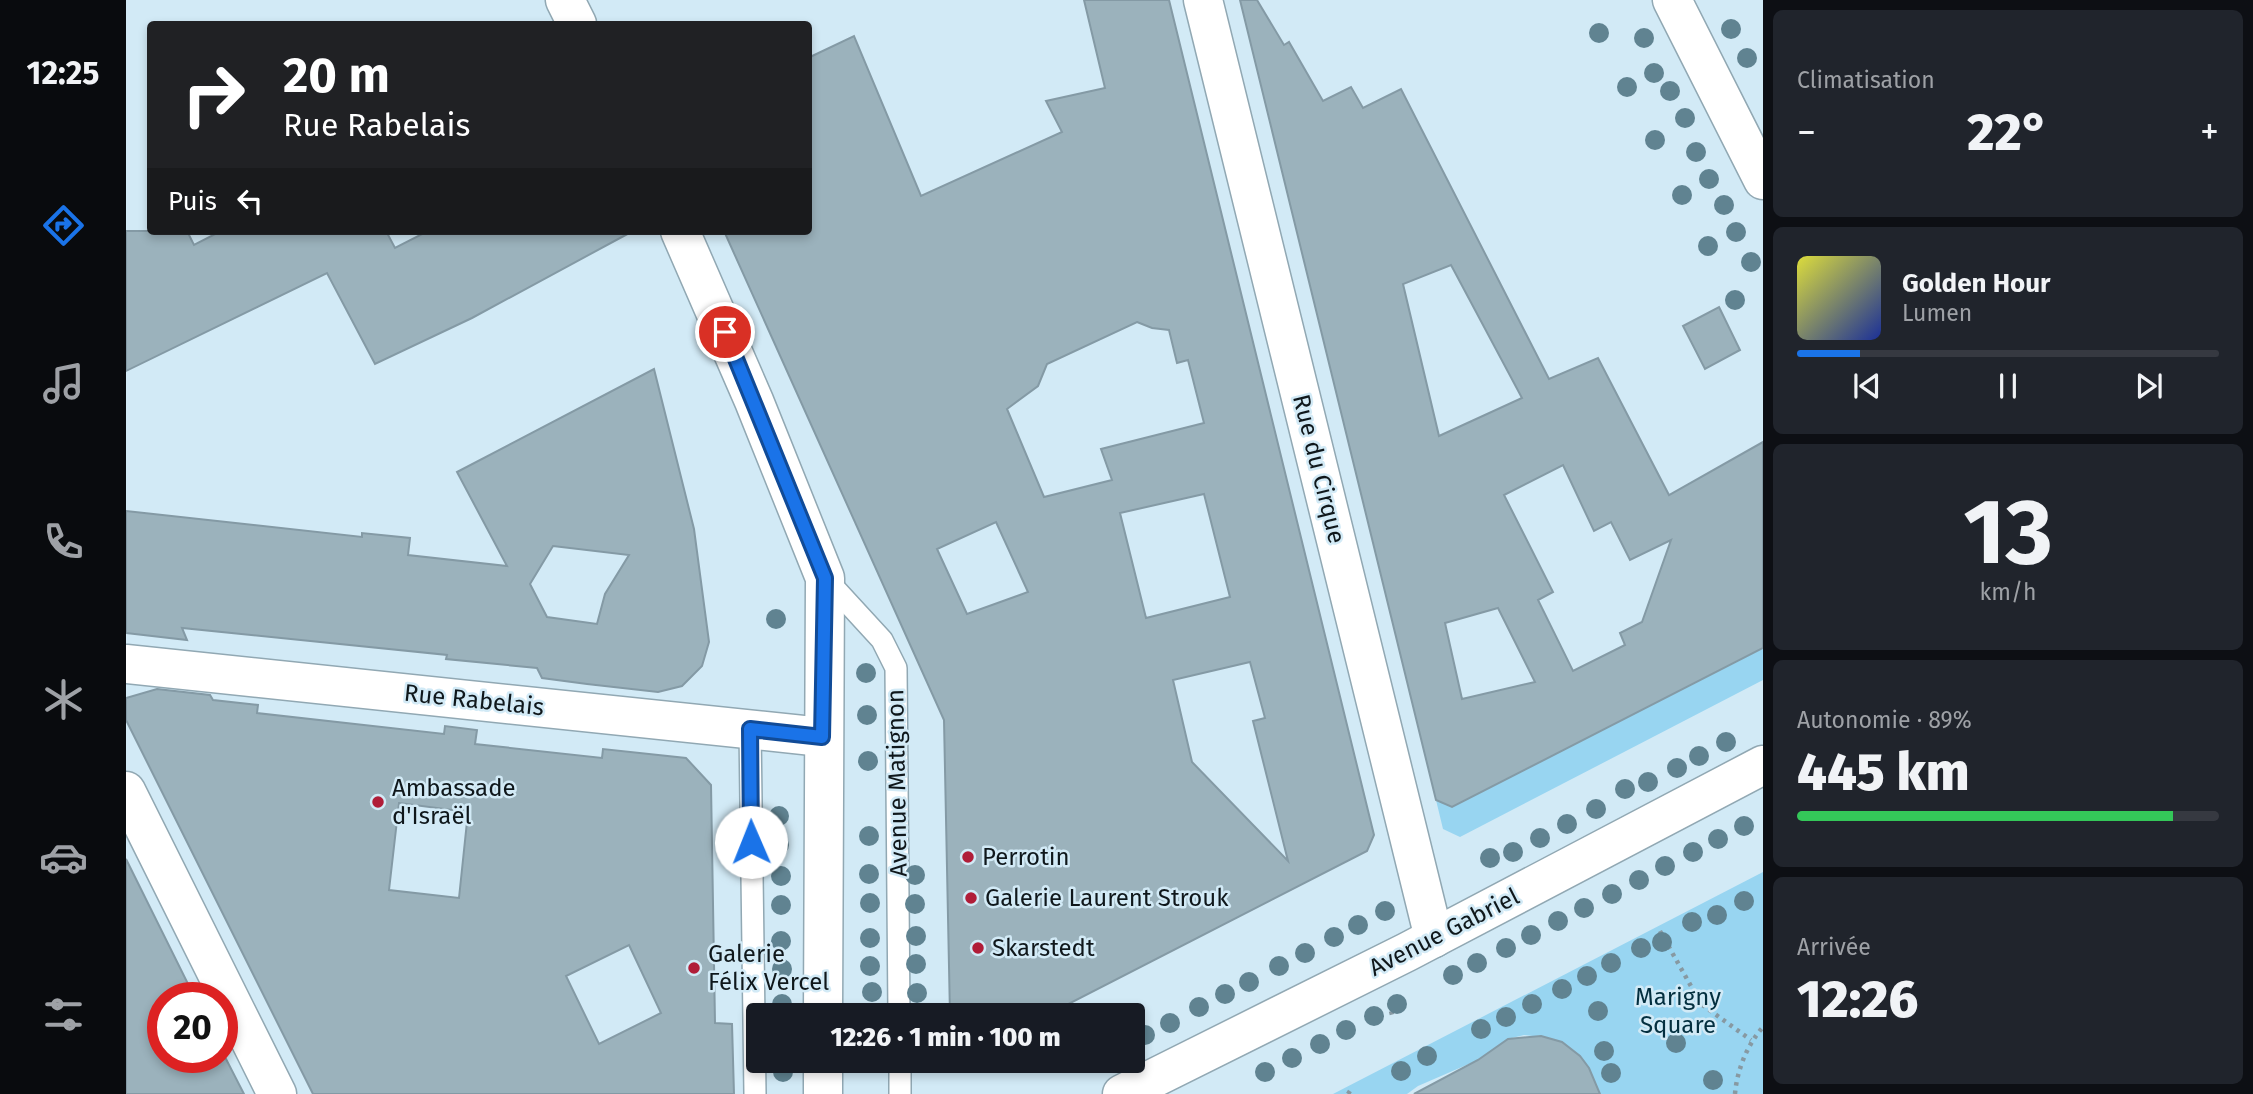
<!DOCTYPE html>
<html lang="fr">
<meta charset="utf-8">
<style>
body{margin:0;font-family:"Fira Sans",sans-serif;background:#20242c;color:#f1f3f6;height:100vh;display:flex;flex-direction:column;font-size:26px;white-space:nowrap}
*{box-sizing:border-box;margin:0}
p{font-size:23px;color:#9ea1a6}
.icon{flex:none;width:38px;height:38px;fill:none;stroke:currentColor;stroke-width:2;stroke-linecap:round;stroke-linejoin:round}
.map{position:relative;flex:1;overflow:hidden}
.details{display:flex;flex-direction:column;gap:10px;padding:10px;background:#0d0f14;width:490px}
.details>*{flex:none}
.top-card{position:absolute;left:21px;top:21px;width:665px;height:214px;border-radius:7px;box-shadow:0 4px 10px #0003;background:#202124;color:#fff;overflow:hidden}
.speed{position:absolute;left:21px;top:982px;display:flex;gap:14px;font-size:35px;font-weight:700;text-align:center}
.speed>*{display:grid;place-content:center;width:91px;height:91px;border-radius:50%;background:#171b24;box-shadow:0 4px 10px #0003;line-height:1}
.speed .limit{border:10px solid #d22;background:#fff;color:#111}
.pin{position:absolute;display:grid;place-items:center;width:60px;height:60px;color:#fff;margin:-30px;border:4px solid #fff;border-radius:50%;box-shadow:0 2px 7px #0007}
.me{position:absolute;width:77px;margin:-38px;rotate:359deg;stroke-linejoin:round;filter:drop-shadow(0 0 5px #0008)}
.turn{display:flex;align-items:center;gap:24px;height:147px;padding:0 21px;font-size:32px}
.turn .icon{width:91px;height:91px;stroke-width:2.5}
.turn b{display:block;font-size:49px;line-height:60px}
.then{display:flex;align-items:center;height:66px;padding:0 21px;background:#0003;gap:14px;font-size:26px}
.big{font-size:52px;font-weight:800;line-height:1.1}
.details .tile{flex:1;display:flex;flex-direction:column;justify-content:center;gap:10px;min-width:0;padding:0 24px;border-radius:10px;background:#20242c}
.details .dial{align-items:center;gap:0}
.dial b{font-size:91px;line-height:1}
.song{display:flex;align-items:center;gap:21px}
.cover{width:84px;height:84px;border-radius:10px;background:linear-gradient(135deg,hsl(60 70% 55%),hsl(230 70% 35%))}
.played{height:7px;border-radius:4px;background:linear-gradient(90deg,#1a73e8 15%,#363941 15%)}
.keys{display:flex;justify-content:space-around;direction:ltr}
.heat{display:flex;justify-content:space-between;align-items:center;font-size:38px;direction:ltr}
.charge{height:10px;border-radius:5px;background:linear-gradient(90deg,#34c759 89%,#363941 0)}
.trip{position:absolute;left:620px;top:1003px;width:399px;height:70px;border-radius:7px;background:#171b24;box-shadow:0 4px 10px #0003;font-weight:800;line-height:70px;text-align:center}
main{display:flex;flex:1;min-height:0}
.tabs{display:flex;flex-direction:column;width:126px;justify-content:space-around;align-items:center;background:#090b0e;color:#9ea1a6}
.tabs .icon{width:49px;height:49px}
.tabs .current{color:#1a73e8}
.tabs b{font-size:32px;color:#f1f3f6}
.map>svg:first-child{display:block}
.green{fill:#98d5f1}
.building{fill:#9bb2bc;stroke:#849aa5;stroke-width:2;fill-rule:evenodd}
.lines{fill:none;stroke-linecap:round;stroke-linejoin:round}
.lane-casing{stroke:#91a8b3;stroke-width:24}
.street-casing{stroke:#91a8b3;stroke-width:41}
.path{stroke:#8799a2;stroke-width:4.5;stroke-dasharray:3.5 5;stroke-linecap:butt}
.lane{stroke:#fff;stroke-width:21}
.street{stroke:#fff;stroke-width:38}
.tree{fill:#608391}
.route-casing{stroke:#114b97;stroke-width:18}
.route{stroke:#1a73e8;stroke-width:12}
.poi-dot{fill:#b01d38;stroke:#d2eaf6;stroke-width:2.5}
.labels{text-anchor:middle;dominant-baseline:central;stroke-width:5;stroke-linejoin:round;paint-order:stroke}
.street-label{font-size:24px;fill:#0f171b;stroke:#d2eaf6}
.poi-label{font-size:24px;fill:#0f171b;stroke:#d2eaf6;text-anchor:start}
.park-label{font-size:24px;fill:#032f3f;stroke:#d2eaf6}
</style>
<main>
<nav class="tabs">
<b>12:25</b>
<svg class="icon current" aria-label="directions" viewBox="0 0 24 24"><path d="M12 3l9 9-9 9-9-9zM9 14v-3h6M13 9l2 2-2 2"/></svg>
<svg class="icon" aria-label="music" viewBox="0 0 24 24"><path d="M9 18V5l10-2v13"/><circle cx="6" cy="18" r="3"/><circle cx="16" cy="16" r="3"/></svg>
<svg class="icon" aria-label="phone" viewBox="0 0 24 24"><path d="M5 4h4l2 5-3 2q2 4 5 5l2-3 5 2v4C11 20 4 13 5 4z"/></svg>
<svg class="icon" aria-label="climate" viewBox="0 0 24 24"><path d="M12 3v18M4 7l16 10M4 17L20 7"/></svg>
<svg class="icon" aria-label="car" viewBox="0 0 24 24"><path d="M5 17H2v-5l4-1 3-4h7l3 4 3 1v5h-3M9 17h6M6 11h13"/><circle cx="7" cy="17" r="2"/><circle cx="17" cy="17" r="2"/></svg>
<svg class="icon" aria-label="filters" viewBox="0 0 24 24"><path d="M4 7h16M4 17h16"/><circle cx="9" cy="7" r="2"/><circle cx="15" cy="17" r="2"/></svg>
</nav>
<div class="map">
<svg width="1637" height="1094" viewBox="0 0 1637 1094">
<rect width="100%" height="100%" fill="#d2eaf6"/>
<g class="green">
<polygon points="1637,648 1637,680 1334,837 1317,829 1310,800 1587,674 1585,670"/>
<polygon points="1637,872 1637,1094 1471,1094 1463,1068 1448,1051 1424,1038 1398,1035 1382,1039 1352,1060 1292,1086 1281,1094 1207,1094"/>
</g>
<g class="building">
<path d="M958,0H1043L1248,835L1241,851L921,1015H824L818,720L598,231H682V58L728,36L795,196L936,132L920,101L979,88ZM1011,322L1026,328L1043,330L1051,363L1062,360L1078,423L975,449L986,480L918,497L881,409L912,386L921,364ZM1078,494L1104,597L1020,618L994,513ZM870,522L902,592L841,614L811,549ZM1124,662L1139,718L1127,721L1162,861L1066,762L1047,680Z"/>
<path d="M1114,0H1131L1158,45L1163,42L1197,101L1225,87L1237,108L1275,89L1423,379L1472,358L1543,495L1637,442V648L1326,807L1310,800ZM1325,265L1396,398L1313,436L1277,284ZM1437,465L1468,531L1485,522L1504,560L1545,540L1516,622L1494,633L1499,645L1447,671L1412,600L1427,592L1378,495ZM1372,608L1409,682L1336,699L1319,623Z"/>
<polygon points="0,231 61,231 68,245 95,231 260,231 269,248 302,231 507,231 346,318 249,364 201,273 0,371"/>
<polygon points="1593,307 1614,350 1579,369 1557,326"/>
<path d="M528,369L568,529L583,642L576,666L556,686L532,692L461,684L416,678L411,668L320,659L321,655L56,628L61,640L0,633V511L236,537V533L284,538L282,555L381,566L331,472ZM427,546L503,555L479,594L471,624L421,617L404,584Z"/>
<path d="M31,689L84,695L87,700L132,705L131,713L318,734L319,726L351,730L349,744L476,758L477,749L560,758L585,785L589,1023L606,1024L608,1094H187L0,720V698ZM273,803L342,812L333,898L263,890ZM503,945L535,1013L473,1044L440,976Z"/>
<polygon points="0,859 69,998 37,998 37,1057 99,1057 118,1094 0,1094"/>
<polygon points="1415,1036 1436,1042 1454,1056 1463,1068 1474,1094 1288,1094 1352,1060 1382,1039"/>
</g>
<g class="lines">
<defs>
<g id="lane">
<polyline points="699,578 756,640 770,668 773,1015"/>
<polyline points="624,729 629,1094"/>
<polyline points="774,1060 774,1094"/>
</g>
<g id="street">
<polyline points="439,0 451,24"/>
<polyline points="1077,0 1308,938"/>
<polyline points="1546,0 1637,180"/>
<polyline points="554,231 628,401 699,578 697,1015"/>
<polyline points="0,664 696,737"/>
<polyline points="0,791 151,1094"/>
<polyline points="697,1060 697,1094"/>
<polyline points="996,1094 1281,952 1637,765"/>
</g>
</defs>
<use href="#lane" class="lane-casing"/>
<use href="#street" class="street-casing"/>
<g class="path">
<polyline points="1534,931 1575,1004 1625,1040"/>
<polyline points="1263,1003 1267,1019"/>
<polyline points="1222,1094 1224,1091"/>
<path d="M1609,1094C1611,1070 1621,1045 1637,1027"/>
</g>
<use href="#lane" class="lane"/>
<use href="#street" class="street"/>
</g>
<g class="tree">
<circle cx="1605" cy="29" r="10"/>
<circle cx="1473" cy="33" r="10"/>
<circle cx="1518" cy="38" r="10"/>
<circle cx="1621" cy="58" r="10"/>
<circle cx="1528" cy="73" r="10"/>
<circle cx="1501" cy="87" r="10"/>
<circle cx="1544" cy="91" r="10"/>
<circle cx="1559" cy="118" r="10"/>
<circle cx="1529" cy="140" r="10"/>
<circle cx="1570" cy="152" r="10"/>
<circle cx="1583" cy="179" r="10"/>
<circle cx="1556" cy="195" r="10"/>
<circle cx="1598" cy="205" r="10"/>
<circle cx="1610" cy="232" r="10"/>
<circle cx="1582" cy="246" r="10"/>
<circle cx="1625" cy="262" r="10"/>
<circle cx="1609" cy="300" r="10"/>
<circle cx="650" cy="619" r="10"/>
<circle cx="740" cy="673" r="10"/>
<circle cx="741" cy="715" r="10"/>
<circle cx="1600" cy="742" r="10"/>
<circle cx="1573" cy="756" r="10"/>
<circle cx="742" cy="761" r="10"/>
<circle cx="1551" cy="768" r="10"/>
<circle cx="1522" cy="782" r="10"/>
<circle cx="1499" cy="789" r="10"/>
<circle cx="1470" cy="809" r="10"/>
<circle cx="653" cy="816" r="10"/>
<circle cx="1441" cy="824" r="10"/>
<circle cx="1618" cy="826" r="10"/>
<circle cx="743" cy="836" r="10"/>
<circle cx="1414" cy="838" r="10"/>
<circle cx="1592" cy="839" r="10"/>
<circle cx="653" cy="845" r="10"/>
<circle cx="1387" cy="852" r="10"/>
<circle cx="1567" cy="852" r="10"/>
<circle cx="1364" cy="858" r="10"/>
<circle cx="1539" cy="866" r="10"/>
<circle cx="743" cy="874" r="10"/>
<circle cx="789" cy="875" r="10"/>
<circle cx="655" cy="876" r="10"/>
<circle cx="1513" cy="880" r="10"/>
<circle cx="1486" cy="894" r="10"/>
<circle cx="1618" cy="901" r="10"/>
<circle cx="744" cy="903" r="10"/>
<circle cx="789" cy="904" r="10"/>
<circle cx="655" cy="905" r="10"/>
<circle cx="1458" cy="908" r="10"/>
<circle cx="1259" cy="911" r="10"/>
<circle cx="1591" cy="915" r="10"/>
<circle cx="1432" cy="921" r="10"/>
<circle cx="1566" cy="922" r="10"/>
<circle cx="1232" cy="925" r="10"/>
<circle cx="1405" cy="935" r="10"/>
<circle cx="790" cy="936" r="10"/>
<circle cx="1208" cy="937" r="10"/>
<circle cx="744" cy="938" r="10"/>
<circle cx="655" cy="941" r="10"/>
<circle cx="1536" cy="942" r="10"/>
<circle cx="1380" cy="948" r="10"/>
<circle cx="1515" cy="948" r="10"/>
<circle cx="1179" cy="953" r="10"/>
<circle cx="1351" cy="963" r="10"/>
<circle cx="1485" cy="963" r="10"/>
<circle cx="790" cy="964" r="10"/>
<circle cx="744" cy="966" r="10"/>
<circle cx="1153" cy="966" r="10"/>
<circle cx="656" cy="969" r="10"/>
<circle cx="1327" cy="975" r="10"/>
<circle cx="1461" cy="976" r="10"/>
<circle cx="1123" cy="982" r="10"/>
<circle cx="1436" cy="989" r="10"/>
<circle cx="746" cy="992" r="10"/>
<circle cx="791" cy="993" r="10"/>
<circle cx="1099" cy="994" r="10"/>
<circle cx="656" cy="1004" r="10"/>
<circle cx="1271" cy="1004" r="10"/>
<circle cx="1406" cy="1004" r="10"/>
<circle cx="1073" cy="1007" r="10"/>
<circle cx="1472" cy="1011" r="10"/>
<circle cx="1248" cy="1016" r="10"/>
<circle cx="1380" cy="1017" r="10"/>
<circle cx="1044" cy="1023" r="10"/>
<circle cx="1355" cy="1029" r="10"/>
<circle cx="1220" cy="1030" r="10"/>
<circle cx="1019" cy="1035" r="10"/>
<circle cx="1550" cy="1043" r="10"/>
<circle cx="1194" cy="1044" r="10"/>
<circle cx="1478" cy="1051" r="10"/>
<circle cx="1301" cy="1056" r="10"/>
<circle cx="1166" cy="1058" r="10"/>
<circle cx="1275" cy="1071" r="10"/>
<circle cx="657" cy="1072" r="10"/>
<circle cx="1139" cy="1072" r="10"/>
<circle cx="1485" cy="1073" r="10"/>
<circle cx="1587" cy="1080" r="10"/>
</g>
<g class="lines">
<defs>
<polyline id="route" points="599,332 699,578 696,737 624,729 625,842"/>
</defs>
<use href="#route" class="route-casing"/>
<use href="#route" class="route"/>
</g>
<g class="poi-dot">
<circle cx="252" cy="802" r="7"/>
<circle cx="842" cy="857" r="7"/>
<circle cx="845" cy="898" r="7"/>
<circle cx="852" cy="948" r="7"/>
<circle cx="568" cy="968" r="7"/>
</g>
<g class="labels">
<g class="street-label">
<text transform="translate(1193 469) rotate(76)">Rue du Cirque</text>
<text transform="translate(348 700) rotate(6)">Rue Rabelais</text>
<text transform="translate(771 783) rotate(-91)">Avenue Matignon</text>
<text transform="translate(1318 932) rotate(-27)">Avenue Gabriel</text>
</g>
<g class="poi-label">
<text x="266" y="788">Ambassade<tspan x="266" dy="28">d'Israël</tspan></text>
<text x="856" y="857">Perrotin</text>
<text x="859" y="898">Galerie Laurent Strouk</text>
<text x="866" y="948">Skarstedt</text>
<text x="582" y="954">Galerie<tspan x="582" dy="28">Félix Vercel</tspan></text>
</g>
<g class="park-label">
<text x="1552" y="997">Marigny<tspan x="1552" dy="28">Square</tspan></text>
</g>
</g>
</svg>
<div class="speed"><div class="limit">20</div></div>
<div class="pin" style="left:599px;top:332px;background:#d93025"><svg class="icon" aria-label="arrive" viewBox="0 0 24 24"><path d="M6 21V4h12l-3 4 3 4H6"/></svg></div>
<svg class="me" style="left:625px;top:842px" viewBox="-20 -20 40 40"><circle r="19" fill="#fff"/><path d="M0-13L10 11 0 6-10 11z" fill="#1a73e8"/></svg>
<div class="trip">12:26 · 1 min · 100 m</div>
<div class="top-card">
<div class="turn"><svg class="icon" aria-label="right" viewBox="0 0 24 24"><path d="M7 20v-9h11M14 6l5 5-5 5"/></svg><div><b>20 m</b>Rue Rabelais</div></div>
<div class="then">Puis<svg class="icon" aria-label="left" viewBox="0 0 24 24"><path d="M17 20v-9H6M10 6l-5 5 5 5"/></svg></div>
</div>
</div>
<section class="details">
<div class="tile"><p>Climatisation</p>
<div class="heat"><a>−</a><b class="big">22°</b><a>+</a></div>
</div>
<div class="tile">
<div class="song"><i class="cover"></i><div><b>Golden Hour</b><p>Lumen</p></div></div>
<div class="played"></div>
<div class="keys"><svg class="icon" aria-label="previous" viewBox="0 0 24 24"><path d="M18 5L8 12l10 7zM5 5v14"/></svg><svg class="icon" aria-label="pause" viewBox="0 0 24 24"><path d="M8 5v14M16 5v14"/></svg><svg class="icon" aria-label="next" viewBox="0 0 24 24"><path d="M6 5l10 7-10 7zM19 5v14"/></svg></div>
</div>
<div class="tile dial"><b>13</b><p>km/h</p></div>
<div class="tile"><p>Autonomie · 89%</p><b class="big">445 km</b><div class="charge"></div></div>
<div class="tile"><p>Arrivée</p><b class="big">12:26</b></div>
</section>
</main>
